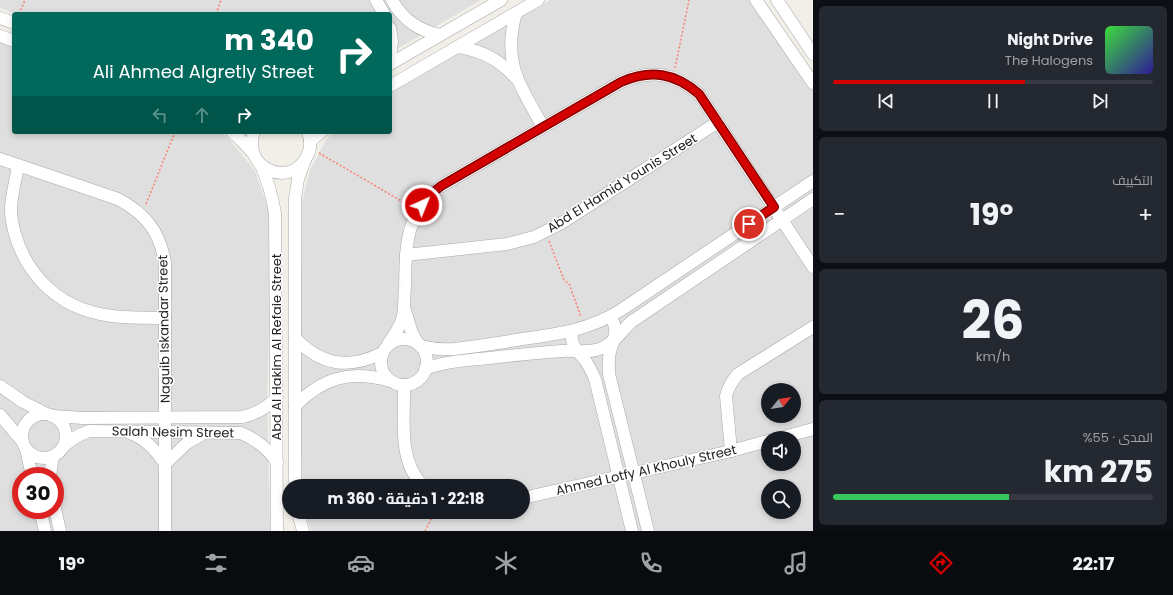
<!DOCTYPE html>
<html lang="ar">
<meta charset="utf-8">
<style>
body{margin:0;font-family:Poppins,Cairo,sans-serif;background:#242831;color:#f1f3f6;direction:rtl;height:100vh;display:flex;flex-direction:column;font-size:15px;white-space:nowrap}
*{box-sizing:border-box;margin:0}
p{font-size:13px;color:#9ea1a6}
.icon{flex:none;width:22px;height:22px;fill:none;stroke:currentColor;stroke-width:2;stroke-linecap:round;stroke-linejoin:round}
.map{position:relative;flex:1;overflow:hidden;direction:ltr}
.panel{display:flex;flex-direction:column;gap:6px;padding:6px;background:#0d0f14;width:360px}
.panel>*{flex:none}
.top-card{position:absolute;left:12px;top:12px;width:380px;height:122px;border-radius:4px;box-shadow:0 2px 6px #0003;direction:rtl;background:#00695c;color:#fff;overflow:hidden}
.needle{width:26px;rotate:60deg}
.buttons{position:absolute;left:761px;top:383px;display:grid;gap:8px}
.buttons a{display:grid;place-items:center;width:40px;height:40px;border-radius:50%;background:#171b24;box-shadow:0 2px 6px #0003;font-size:20px}
.speed{position:absolute;left:12px;top:467px;display:flex;gap:8px;font-size:20px;font-weight:700;text-align:center}
.speed>*{display:grid;place-content:center;width:52px;height:52px;border-radius:50%;background:#171b24;box-shadow:0 2px 6px #0003;line-height:1}
.speed .limit{border:6px solid #d22;background:#fff;color:#111}
.pin{position:absolute;display:grid;place-items:center;width:34px;height:34px;color:#fff;margin:-17px;border:2px solid #fff;border-radius:50%;box-shadow:0 1px 4px #0007}
.me{position:absolute;width:44px;margin:-22px;rotate:44deg;stroke-linejoin:round;filter:drop-shadow(0 0 3px #0008)}
.turn{display:flex;align-items:center;gap:14px;height:84px;padding:0 12px;font-size:18px}
.turn .icon{width:52px;height:52px;stroke-width:2.5}
.turn b{display:block;font-size:28px;line-height:34px}
.lanes{display:flex;align-items:center;height:38px;padding:0 12px;background:#0003;justify-content:center;gap:20px;direction:ltr}
.lanes .off{opacity:.35}
.big{font-size:30px;font-weight:700;line-height:1.1}
.panel .tile{flex:1;display:flex;flex-direction:column;justify-content:center;gap:6px;min-width:0;padding:0 14px;border-radius:6px;background:#242831}
.panel .dial{align-items:center;gap:0}
.dial b{font-size:52px;line-height:1}
.song{display:flex;align-items:center;gap:12px}
.cover{width:48px;height:48px;border-radius:6px;background:linear-gradient(135deg,hsl(120 70% 55%),hsl(250 70% 35%))}
.played{height:4px;border-radius:2px;background:linear-gradient(90deg,#d40000 60%,#363941 60%)}
.keys{display:flex;justify-content:space-around;direction:ltr}
.heat{display:flex;justify-content:space-between;align-items:center;font-size:22px;direction:ltr}
.charge{height:6px;border-radius:3px;background:linear-gradient(90deg,#34c759 55%,#363941 0)}
.trip{position:absolute;left:282px;top:479px;width:248px;height:40px;border-radius:20px;background:#171b24;box-shadow:0 2px 6px #0003;font-weight:700;line-height:40px;text-align:center;direction:rtl}
.tab-bar{display:flex;height:64px;justify-content:space-around;align-items:center;background:#090b0e;color:#9ea1a6}
.tab-bar .icon{width:28px;height:28px}
.tab-bar .on{color:#d40000}
.tab-bar b{font-size:18px;color:#f1f3f6}
main{display:flex;flex:1;min-height:0}
.map>svg:first-child{display:block}
.residential{fill:#e0dfdf;fill-rule:evenodd}
.lines{fill:none;stroke-linecap:round;stroke-linejoin:round}
.minor-casing{stroke:#a9a9a9;stroke-width:13}
.path{stroke:#fa8072;stroke-width:1.5;stroke-dasharray:2 2;stroke-linecap:butt}
.minor{stroke:#fff;stroke-width:12}
.route-casing{stroke:#8a0000;stroke-width:10}
.route{stroke:#d40000;stroke-width:7}
.labels{text-anchor:middle;dominant-baseline:central;stroke-width:3;stroke-linejoin:round;paint-order:stroke}
.street-label{font-size:13px;fill:#222;stroke:#fff}
</style>
<main>
<section class="panel">
<div class="tile">
<div class="song"><i class="cover"></i><div><b>Night Drive</b><p>The Halogens</p></div></div>
<div class="played"></div>
<div class="keys"><svg class="icon" aria-label="previous" viewBox="0 0 24 24"><path d="M18 5L8 12l10 7zM5 5v14"/></svg><svg class="icon" aria-label="pause" viewBox="0 0 24 24"><path d="M8 5v14M16 5v14"/></svg><svg class="icon" aria-label="next" viewBox="0 0 24 24"><path d="M6 5l10 7-10 7zM19 5v14"/></svg></div>
</div>
<div class="tile"><p>التكييف</p>
<div class="heat"><a>−</a><b class="big">19°</b><a>+</a></div>
</div>
<div class="tile dial"><b>26</b><p>km/h</p></div>
<div class="tile"><p>المدى · 55%</p><b class="big">275 km</b><div class="charge"></div></div>
</section>
<div class="map">
<svg width="813" height="531" viewBox="0 0 813 531">
<rect width="100%" height="100%" fill="#f2efe9"/>
<g class="residential">
<polygon points="0,0 481,0 390,53 390,14 17,14 0,8"/>
<path d="M550,0H752L813,89V531H311L306,512H523V486H303L299,421L302,203L310,170L326,140L334,132H390V92ZM768,390H794V416H768ZM768,438H794V464H768ZM768,486H794V512H768Z"/>
<path d="M0,42L14,47V132H219L229,139L255,171L269,211L271,253L267,396L270,531H0ZM21,476H55V510H21Z"/>
</g>
<g class="lines">
<defs>
<g id="minor">
<polyline points="376,0 384,14"/>
<path d="M392,0C403,20 418,30 440,35"/>
<polyline points="756,0 813,83"/>
<polyline points="777,0 813,54"/>
<path d="M516,13C502,63 520,85 543,127"/>
<polyline points="0,18 14,23"/>
<polyline points="390,28 392,41 390,58"/>
<polyline points="0,36 14,41"/>
<path d="M457,47C481,50 499,59 515,77"/>
<polyline points="390,64 501,0"/>
<polyline points="390,86 538,0"/>
<polyline points="232,132 241,140 253,153"/>
<path d="M254,132C241,168 291,190 307,156C311,149 311,140 308,132"/>
<polyline points="310,141 321,132"/>
<path d="M0,159L118,199C146,214 160,232 165,263V531"/>
<path d="M18,165C16,180 11,196 11,210C11,218 13,227 15,234C26,273 56,304 96,313C118,319 143,317 165,318"/>
<path d="M261,165C268,181 272,195 275,213L277,531"/>
<polyline points="406,255 507,244 534,237 560,224 718,122"/>
<polyline points="405,310 412,333 419,345"/>
<path d="M610,317C620,329 613,339 610,352C608,360 609,367 609,374L648,531"/>
<path d="M572,332C570,345 577,350 584,359C589,365 592,372 595,379L632,531"/>
<path d="M295,338C321,365 348,370 382,353"/>
<circle cx="404" cy="362" r="23"/>
<path d="M388,344C393,337 399,329 402,320C405,309 404,297 405,286C406,243 405,216 441,186L621,82C651,69 675,73 699,94L813,267"/>
<path d="M421,346C433,349 443,350 455,349C477,346 500,343 522,339C559,334 589,330 621,310L813,181"/>
<path d="M425,369C442,362 461,361 479,359C507,356 534,353 562,351C576,350 589,354 602,348C614,343 622,331 631,322L813,199"/>
<path d="M404,385C405,418 397,460 423,486"/>
<polyline points="0,386 23,402 47,414"/>
<path d="M295,406C323,377 351,370 390,381"/>
<circle cx="44" cy="436" r="22"/>
<polyline points="0,415 23,442"/>
<path d="M52,416L83,418L242,417C257,414 267,408 277,397"/>
<path d="M130,433C146,439 156,450 165,464L187,443L204,433"/>
<polyline points="780,438 813,429"/>
<path d="M63,447C71,439 78,435 89,431L241,433C257,440 267,448 277,462"/>
<polyline points="26,449 32,476"/>
<path d="M731,451L726,396C728,387 732,381 738,374L813,327"/>
<polyline points="50,476 53,456"/>
<polyline points="295,486 295,199 298,179 305,160"/>
<polyline points="523,498 731,451 768,441"/>
<polyline points="55,508 60,531"/>
<polyline points="40,510 45,531"/>
<polyline points="298,512 303,531"/>
</g>
</defs>
<use href="#minor" class="minor-casing"/>
<g class="path">
<polyline points="19,14 25,0"/>
<polyline points="216,14 221,0"/>
<polyline points="675,68 689,0"/>
<polyline points="319,153 410,206"/>
<polyline points="146,204 175,132"/>
<polyline points="549,241 564,280 569,284 570,286 581,317"/>
<polyline points="425,531 435,512"/>
</g>
<use href="#minor" class="minor"/>
</g>
<g class="lines">
<defs>
<path id="route" d="M422,205L430,195L441,186L621,82C651,69 675,73 699,94L774,207L749,224"/>
</defs>
<use href="#route" class="route-casing"/>
<use href="#route" class="route"/>
</g>
<g class="labels">
<g class="street-label">
<text transform="translate(622 183) rotate(-32)">Abd El Hamid Younis Street</text>
<text transform="translate(164 329) rotate(-91)">Naguib Iskandar Street</text>
<text transform="translate(276 347) rotate(-90)">Abd Al Hakim Al Refaie Street</text>
<text transform="translate(173 432) rotate(1)">Salah Nesim Street</text>
<text transform="translate(646 470) rotate(-13)">Ahmed Lotfy Al Khouly Street</text>
</g>
</g>
</svg>
<div class="buttons">
<a><svg class="needle" viewBox="-14 -14 28 28"><path d="M0-13l5 13h-10z" fill="#e53935"/><path d="M0 13l5-13h-10z" fill="#9ea1a6"/></svg></a>
<a><svg class="icon" aria-label="sound" viewBox="0 0 24 24"><path d="M4 9h4l5-4v14l-5-4H4zM17 9q2 3 0 6"/></svg></a>
<a><svg class="icon" aria-label="search" viewBox="0 0 24 24"><circle cx="10" cy="10" r="6"/><path d="M15 15l6 6"/></svg></a>
</div>
<div class="speed"><div class="limit">30</div></div>
<div class="pin" style="left:749px;top:224px;background:#d93025"><svg class="icon" aria-label="arrive" viewBox="0 0 24 24"><path d="M6 21V4h12l-3 4 3 4H6"/></svg></div>
<svg class="me" style="left:422px;top:205px" viewBox="-20 -20 40 40"><circle r="17" fill="#d40000" stroke="#fff" stroke-width="3"/><path d="M0-11L8 9 0 5-8 9z" fill="#fff"/></svg>
<div class="trip">22:18 · 1 دقيقة · 360 m</div>
<div class="top-card">
<div class="turn"><svg class="icon" aria-label="right" viewBox="0 0 24 24"><path d="M7 20v-9h11M14 6l5 5-5 5"/></svg><div><b>340 m</b>Ali Ahmed Algretly Street</div></div>
<div class="lanes"><svg class="icon off" aria-label="left" viewBox="0 0 24 24"><path d="M17 20v-9H6M10 6l-5 5 5 5"/></svg><svg class="icon off" aria-label="ahead" viewBox="0 0 24 24"><path d="M12 20V5M6 11l6-6 6 6"/></svg><svg class="icon" aria-label="right" viewBox="0 0 24 24"><path d="M7 20v-9h11M14 6l5 5-5 5"/></svg></div>
</div>
</div>
</main>
<nav class="tab-bar">
<b>22:17</b>
<svg class="icon on" aria-label="directions" viewBox="0 0 24 24"><path d="M12 3l9 9-9 9-9-9zM9 14v-3h6M13 9l2 2-2 2"/></svg>
<svg class="icon" aria-label="music" viewBox="0 0 24 24"><path d="M9 18V5l10-2v13"/><circle cx="6" cy="18" r="3"/><circle cx="16" cy="16" r="3"/></svg>
<svg class="icon" aria-label="phone" viewBox="0 0 24 24"><path d="M5 4h4l2 5-3 2q2 4 5 5l2-3 5 2v4C11 20 4 13 5 4z"/></svg>
<svg class="icon" aria-label="climate" viewBox="0 0 24 24"><path d="M12 3v18M4 7l16 10M4 17L20 7"/></svg>
<svg class="icon" aria-label="car" viewBox="0 0 24 24"><path d="M5 17H2v-5l4-1 3-4h7l3 4 3 1v5h-3M9 17h6M6 11h13"/><circle cx="7" cy="17" r="2"/><circle cx="17" cy="17" r="2"/></svg>
<svg class="icon" aria-label="filters" viewBox="0 0 24 24"><path d="M4 7h16M4 17h16"/><circle cx="9" cy="7" r="2"/><circle cx="15" cy="17" r="2"/></svg>
<b>19°</b>
</nav>
